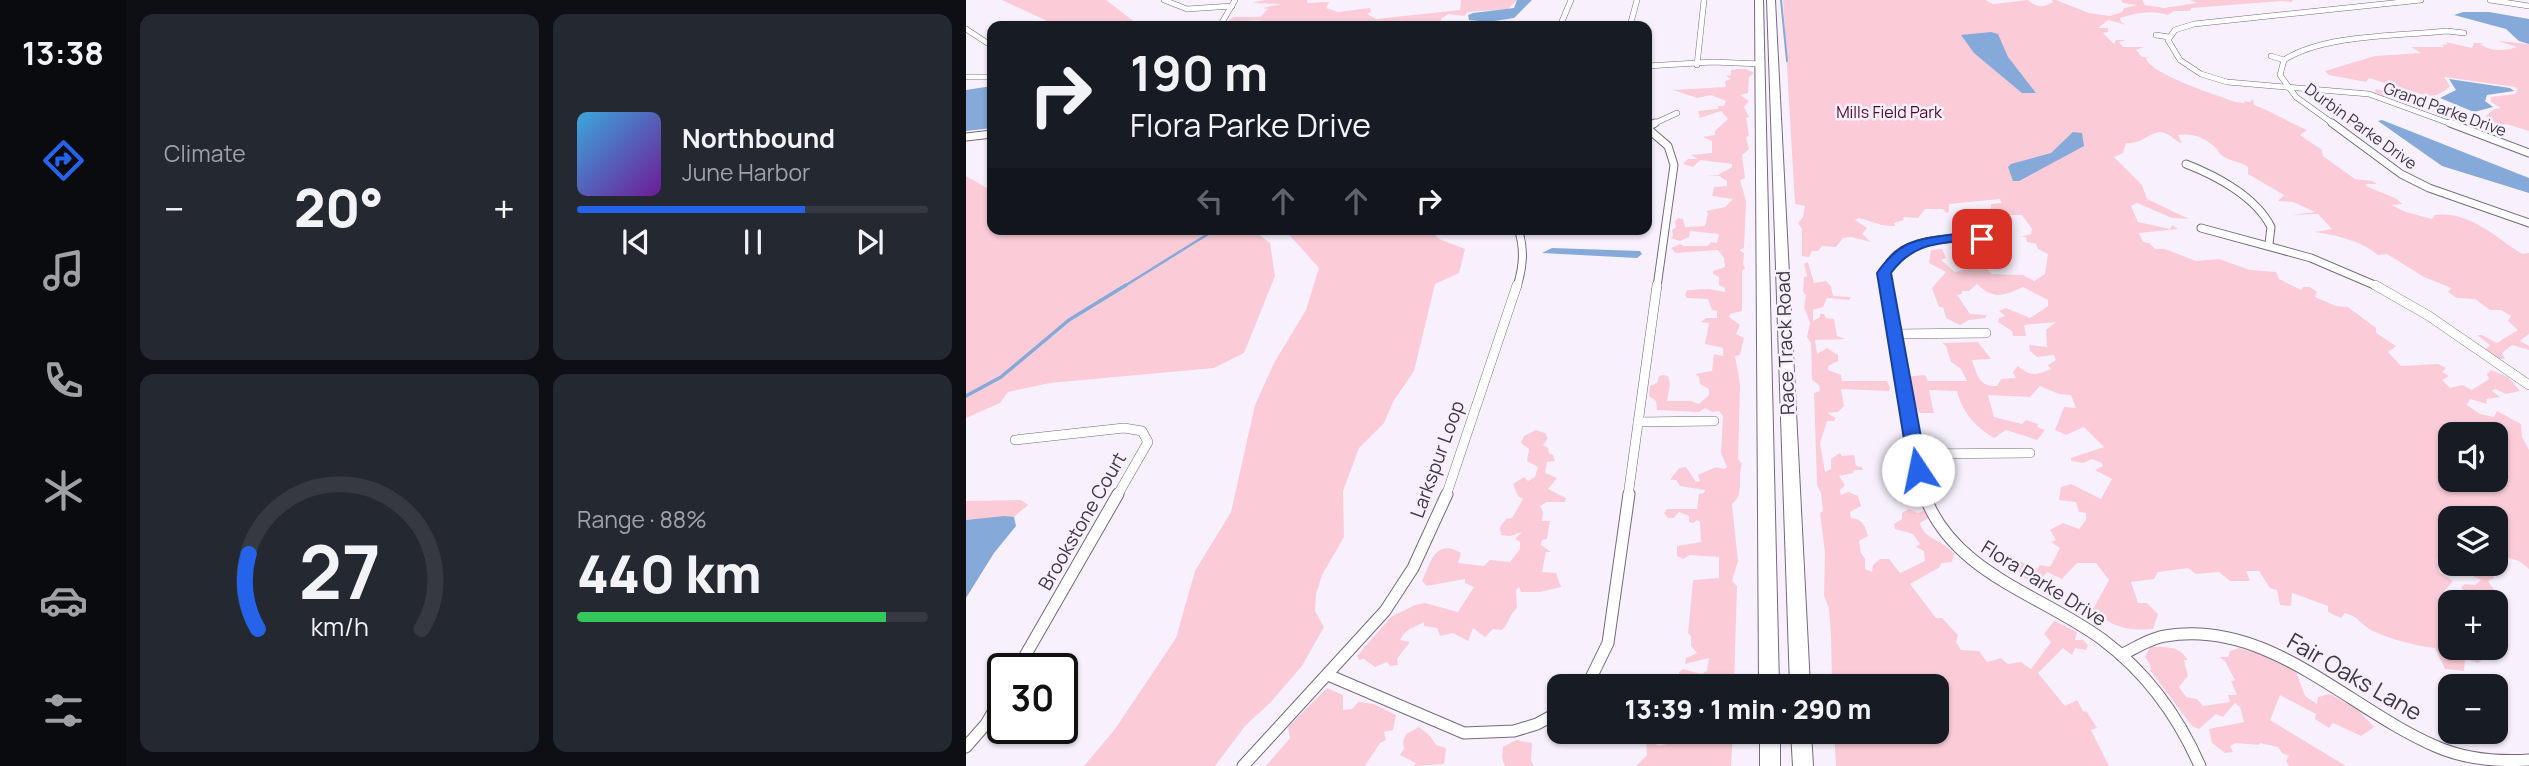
<!DOCTYPE html>
<meta charset="utf-8">
<style>
body{margin:0;font-family:Manrope,sans-serif;background:#242831;color:#f1f3f6;height:100vh;display:flex;flex-direction:column;font-size:26px;white-space:nowrap}
*{box-sizing:border-box;margin:0}
p{font-size:23px;color:#9ea1a6}
.icon{flex:none;width:38px;height:38px;fill:none;stroke:currentColor;stroke-width:2;stroke-linecap:round;stroke-linejoin:round}
.map{position:relative;flex:1;overflow:hidden}
.side{display:flex;flex-direction:column;gap:14px;padding:14px;background:#0d0f14;width:840px}
.side>*{flex:none}
.top-card{position:absolute;left:21px;top:21px;width:665px;height:214px;border-radius:14px;box-shadow:0 2px 5px #0004;background:#171b24;color:#f1f3f6;overflow:hidden}
.controls{position:absolute;left:1472px;top:422px;display:grid;gap:14px}
.controls a{display:grid;place-items:center;width:70px;height:70px;border-radius:14px;background:#171b24;box-shadow:0 2px 5px #0004;font-size:35px}
.speed{position:absolute;left:21px;top:653px;display:flex;gap:14px;font-size:35px;font-weight:700;text-align:center}
.speed>*{display:grid;place-content:center;width:91px;height:91px;border-radius:50%;background:#171b24;box-shadow:0 2px 5px #0004;line-height:1}
.speed .limit{border:4px solid #111;border-radius:10px;background:#fff;color:#111}
.pin{position:absolute;display:grid;place-items:center;width:60px;height:60px;color:#fff;margin:-30px;border-radius:14px;box-shadow:0 4px 10px #0006}
.me{position:absolute;width:77px;margin:-38px;rotate:349deg;stroke-linejoin:round;filter:drop-shadow(0 0 5px #0008)}
.turn{display:flex;align-items:center;gap:24px;height:147px;padding:0 28px;font-size:32px}
.turn .icon{width:91px;height:91px;stroke-width:2.5}
.turn b{display:block;font-size:49px;line-height:60px}
.lanes{display:flex;align-items:center;height:66px;padding:0 28px;background:#0003;justify-content:center;gap:35px;direction:ltr}
.lanes .off{opacity:.35}
.big{font-size:52px;font-weight:800;line-height:1.1}
.side .card{flex:1;display:flex;flex-direction:column;justify-content:center;gap:10px;min-width:0;padding:0 24px;border-radius:14px;background:#242831}
.side .dial{align-items:center;gap:0}
.dial svg{height:182px;overflow:visible;fill:none;stroke:#363941;stroke-width:7;stroke-linecap:round;text-anchor:middle}
.dial text{fill:#f1f3f6;stroke:none}
.song{display:flex;align-items:center;gap:21px}
.cover{width:84px;height:84px;border-radius:10px;background:linear-gradient(135deg,hsl(200 70% 55%),hsl(280 70% 35%))}
.played{height:7px;border-radius:4px;background:linear-gradient(90deg,#2563eb 65%,#363941 65%)}
.keys{display:flex;justify-content:space-around;direction:ltr}
.heat{display:flex;justify-content:space-between;align-items:center;font-size:38px;direction:ltr}
.charge{height:10px;border-radius:5px;background:linear-gradient(90deg,#34c759 88%,#363941 0)}
.side .tiles{flex:1;display:grid;gap:14px;grid-template-columns:repeat(2,1fr)}
.trip{position:absolute;left:581px;top:674px;width:402px;height:70px;border-radius:14px;background:#171b24;box-shadow:0 2px 5px #0004;font-weight:800;line-height:70px;text-align:center}
main{display:flex;flex:1;min-height:0}
.tab-bar{display:flex;flex-direction:column;width:126px;justify-content:space-around;align-items:center;background:#090b0e;color:#9ea1a6}
.tab-bar .icon{width:49px;height:49px}
.tab-bar .active{color:#2563eb}
.tab-bar b{font-size:32px;color:#f1f3f6}
.map>svg:first-child{display:block}
.green{fill:#fbccd7;fill-rule:evenodd}
.water{fill:#85a9d8}
.lines{fill:none;stroke-linecap:round;stroke-linejoin:round}
.stream-far2{stroke:#85a9d8;stroke-width:2}
.stream-far1{stroke:#85a9d8;stroke-width:2.5}
.stream{stroke:#85a9d8;stroke-width:3.5}
.street-far3-casing{stroke:#766882;stroke-width:6}
.street-far2-casing{stroke:#766882;stroke-width:9}
.street-far1-casing{stroke:#766882;stroke-width:10}
.street-casing{stroke:#766882;stroke-width:13}
.primary-casing{stroke:#766882;stroke-width:2}
.street-far3{stroke:#fff;stroke-width:5}
.street-far2{stroke:#fff;stroke-width:7}
.street-far1{stroke:#fff;stroke-width:9}
.street{stroke:#fff;stroke-width:11}
.primary{fill:#fff;fill-rule:evenodd}
.route{fill:#2563eb;stroke:#184099;stroke-width:2}
.labels{text-anchor:middle;dominant-baseline:central;stroke-width:5;stroke-linejoin:round;paint-order:stroke}
.far-street-label{font-size:16px;fill:#3f3945;stroke:#f8f1fd}
.far-park-label{font-size:16px;fill:#560827;stroke:#f8f1fd}
.street-label{font-size:19px;fill:#3f3945;stroke:#f8f1fd}
.near-street-label{font-size:23px;fill:#3f3945;stroke:#f8f1fd}
</style>
<main>
<nav class="tab-bar">
<b>13:38</b>
<svg class="icon active" aria-label="directions" viewBox="0 0 24 24"><path d="M12 3l9 9-9 9-9-9zM9 14v-3h6M13 9l2 2-2 2"/></svg>
<svg class="icon" aria-label="music" viewBox="0 0 24 24"><path d="M9 18V5l10-2v13"/><circle cx="6" cy="18" r="3"/><circle cx="16" cy="16" r="3"/></svg>
<svg class="icon" aria-label="phone" viewBox="0 0 24 24"><path d="M5 4h4l2 5-3 2q2 4 5 5l2-3 5 2v4C11 20 4 13 5 4z"/></svg>
<svg class="icon" aria-label="climate" viewBox="0 0 24 24"><path d="M12 3v18M4 7l16 10M4 17L20 7"/></svg>
<svg class="icon" aria-label="car" viewBox="0 0 24 24"><path d="M5 17H2v-5l4-1 3-4h7l3 4 3 1v5h-3M9 17h6M6 11h13"/><circle cx="7" cy="17" r="2"/><circle cx="17" cy="17" r="2"/></svg>
<svg class="icon" aria-label="filters" viewBox="0 0 24 24"><path d="M4 7h16M4 17h16"/><circle cx="9" cy="7" r="2"/><circle cx="15" cy="17" r="2"/></svg>
</nav>
<section class="side">
<div class="tiles">
<div class="card"><p>Climate</p>
<div class="heat"><a>−</a><b class="big">20°</b><a>+</a></div>
</div>
<div class="card">
<div class="song"><i class="cover"></i><div><b>Northbound</b><p>June Harbor</p></div></div>
<div class="played"></div>
<div class="keys"><svg class="icon" aria-label="previous" viewBox="0 0 24 24"><path d="M18 5L8 12l10 7zM5 5v14"/></svg><svg class="icon" aria-label="pause" viewBox="0 0 24 24"><path d="M8 5v14M16 5v14"/></svg><svg class="icon" aria-label="next" viewBox="0 0 24 24"><path d="M6 5l10 7-10 7zM19 5v14"/></svg></div>
</div>
<div class="card dial"><svg viewBox="0 0 100 80">
<path d="M14 69A42 42 0 1 1 86 69"/>
<path d="M14 69A42 42 0 0 1 10 36" stroke="#2563eb"/>
<text x="50" y="56" font-size="32" font-weight="700">27</text>
<text x="50" y="72" font-size="11">km/h</text>
</svg></div>
<div class="card"><p>Range · 88%</p><b class="big">440 km</b><div class="charge"></div></div>
</div>
</section>
<div class="map">
<svg width="1563" height="766" viewBox="0 0 1563 766">
<rect width="100%" height="100%" fill="#f8f1fd"/>
<g class="green">
<polygon points="36,0 140,0 174,26 92,26"/>
<polygon points="299,0 341,0 342,3 363,2 360,8 372,12 404,8 405,12 401,14 410,19 494,10 495,0 551,0 542,9 502,12 498,16 482,14 475,19 474,26 286,26 295,20 262,22 267,17 294,17 302,9 297,8 315,4 286,3"/>
<path d="M817,0H1019L1027,4L1062,0C1072,8 1076,8 1087,2L1086,0H1090L1123,13L1144,16L1156,12L1158,8L1171,5L1157,3L1155,0H1176L1179,5L1198,8L1231,3L1224,0H1327L1326,2L1316,1L1225,8L1224,11H1208L1202,15C1188,10 1172,12 1154,18L1155,22L1161,25L1142,20L1132,28H1142V32L1137,33L1148,44L1150,40H1160L1153,42L1157,47H1178L1170,50L1176,57L1187,58H1180C1184,74 1252,96 1270,102L1279,103L1278,101L1284,102L1287,99L1288,105C1307,112 1324,123 1341,130L1334,135L1356,150L1357,156L1389,179L1406,181L1411,184H1400V186L1431,199L1436,204L1425,205L1440,212L1466,219L1469,215C1504,211 1529,237 1556,254L1563,253V334L1554,341L1563,346V350L1546,345L1536,353L1539,359H1532L1519,350L1524,345L1511,335H1516L1531,343L1552,330L1542,321L1545,316L1535,310H1524L1509,299L1491,298L1482,292L1485,288L1458,277L1421,254L1412,255C1396,241 1370,235 1348,232L1366,229L1352,214L1325,215L1349,212L1327,202L1312,201L1318,195L1282,174V167C1275,162 1268,162 1260,158C1254,156 1252,150 1249,147C1237,137 1227,133 1212,135L1216,143C1208,141 1203,132 1194,132C1181,134 1174,145 1160,143L1157,153L1148,157L1176,185L1181,199L1223,219L1206,218L1171,203L1165,206L1172,222L1204,229L1206,225L1212,229L1173,233L1177,242L1183,243L1189,249H1199L1230,261L1253,259L1284,270L1310,272L1313,279L1335,290L1337,287H1344L1351,292L1349,297L1370,306L1382,307L1410,328V333L1430,346L1422,352L1435,366L1472,364L1480,368L1476,372L1483,376L1476,380L1484,388L1496,385L1506,390L1523,379L1521,374L1525,370L1542,377L1554,391L1540,394L1529,389L1526,391L1534,397L1520,399L1521,404L1504,399L1501,405L1514,414L1528,417L1531,411L1555,424L1556,437L1563,450V569L1553,561L1530,554V518H1484V564H1522L1528,578L1522,581L1534,598L1524,601L1517,593L1502,596L1495,587L1499,584L1509,585L1515,580L1471,559L1473,572L1487,581L1474,596L1484,617V648H1518L1524,654L1512,663L1499,659L1498,671L1479,669L1469,648C1454,647 1414,637 1402,628C1391,620 1393,618 1379,613L1375,618L1362,612V606L1326,593L1325,606L1314,605L1311,590L1304,588L1293,571H1280L1284,581H1264L1253,572L1230,574L1222,568L1192,572L1188,579L1165,582L1172,603H1181L1192,614L1187,629C1159,631 1149,627 1126,611L1143,580L1130,563H1111L1096,579L1081,572L1072,585L1056,577L1045,562L1046,558L1071,569L1074,565L1084,567L1094,548L1085,542L1090,540L1084,530L1097,523L1113,529L1120,520V513L1113,512L1110,502L1093,500L1095,487L1105,484L1135,499L1146,479L1129,470L1137,466L1136,463L1126,459L1117,463L1105,461V458L1138,447L1118,427L1100,435L1089,430L1098,407L1110,408L1105,395L1093,394L1074,386L1064,397L1022,395L1028,417L1056,424L1060,420L1072,424L1071,427L1079,430L1071,440L1040,430L1028,438C1009,426 997,414 991,391L963,390L968,413H954L946,405L938,377L959,375L962,381H1001L995,369L985,362L980,346L976,343L1012,342L1025,359L1006,360C1011,375 1013,387 1031,386L1035,379L1050,378L1047,372L1052,366C1064,377 1071,375 1085,369L1082,365L1090,360L1088,355L1071,357L1064,351L1063,345L1081,347L1080,330L1090,322L1058,325L1060,336H1047L1046,331L1032,322L1033,318L1039,316L1033,311L1040,308L1064,318L1082,306V300L1057,287C1037,296 1028,300 1011,284L1003,291H996V294L991,295L1004,314L1021,315L1019,318L1003,320L994,325L980,318L977,307H973L966,288L980,272L963,263L965,250L976,249L980,258L975,260L989,272L1008,268L1009,261L1014,259L1025,274L1057,275L1068,281L1079,274L1082,254L1072,249L1070,244L1061,242L1060,237H1055L1065,234L1066,229L1056,215H1025V204L1036,203L1034,199L983,204V212L980,213L977,209H959L952,218L937,217L938,220L928,223L929,226C915,227 906,221 893,218L889,220L901,228L896,234L905,242L886,237L877,238L870,247L856,246L852,251H846L843,257L836,256V229L832,223L837,217L839,206L829,204ZM1484,434H1530V480H1484Z"/>
<path d="M1532,41L1563,44V131L1540,124L1531,126L1523,122L1520,116L1528,109L1535,108L1525,102V97L1549,94L1552,89L1549,87L1478,77L1484,86C1464,105 1455,91 1433,88L1418,96L1409,92L1410,89L1418,91L1429,86L1403,78L1400,82L1363,75L1359,71L1409,56L1455,53L1445,47H1478L1476,45L1482,44L1480,42L1506,48L1508,43H1519L1514,44C1526,52 1538,51 1551,47Z"/>
<path d="M772,69H780L788,73L783,77L782,93L774,95L783,101L778,107L783,117L780,118L783,136L780,137L783,149L776,155L779,178L774,180L780,201L778,248L773,250L778,253L777,264L779,268L776,271V311L764,314L763,317L774,325L770,334L778,338L774,355L769,356L774,384L772,459L776,464C771,476 779,495 766,504L772,561L766,581L771,586L768,686H727L729,683L725,678H714L713,672L717,669L735,674L741,671L743,658L719,664L720,658L731,653L725,646V636L722,633L727,580L753,578V557L724,555L717,559L711,556V546L735,542L734,522L731,520L727,523L723,522V516L713,512L708,518H702L698,513L701,509H731L733,494L738,493L739,490L714,486L710,480H704L713,468L720,467L730,482L734,481L732,475L750,467L758,469L761,467L755,453L757,416L753,411L746,412L739,408L733,412L691,410L690,401L683,396L684,386L691,383L693,376L697,375L702,376L704,384L701,401H725L733,404L743,395V389L734,384L733,377L729,374L746,371L748,354L757,356V348L739,344L743,323L735,322L740,318H751V311L746,310L742,299L721,298L719,295L721,290L743,289L759,292V288L753,285V277L747,274V271L759,267L758,258L752,250L710,253L705,248L714,244L718,246H742L745,242L751,243L753,234L724,231L723,237L714,241L705,238L707,236L706,230L710,227L709,221L712,218L717,219L719,227L739,226L742,213L740,211L759,207L767,199L746,196L748,187L761,186V181L753,176L740,175H752L766,167V164L734,160L727,167L717,164L722,159H732L725,155L746,153V141L737,137L749,135V131L762,119L755,111L734,118L732,111L751,109L753,108L751,106H758L760,101L745,95L731,98L707,90L760,87L759,81L765,79L760,76L765,75V70Z"/>
<polygon points="0,176 26,191 26,229 286,229 304,243 309,276 278,353 248,368 84,383 42,392 34,403 0,418"/>
<polygon points="318,229 464,229 473,239 499,249 493,273 469,284 448,371 427,402 418,423 393,448 377,491 378,537 356,575 350,594 349,611 358,627 336,666 304,703 279,726 249,766 118,766 149,729 210,638 229,571 265,512 289,405 308,363 340,310 353,268"/>
<path d="M842,262L848,283L860,281L865,286L867,296L885,297L883,300L861,298L857,307L847,310V321L854,317V314H858L860,318L868,319L871,336L879,339L849,340L851,354L861,348L872,355V361L862,366V370L875,375L876,381H921L924,388L923,391L875,389L878,406L872,412L861,413L870,418L868,421H861L854,443L859,472L865,469V459L874,453L876,456L888,455L890,466L896,467L897,470H888L887,473L873,476L879,485L874,490L875,495L882,492L892,496L895,506L884,512L885,518C897,519 899,526 902,536L893,541L895,553L899,559V569L906,572L907,565L914,559H923L934,573L959,561L958,551L950,547L954,544L947,534L929,529L928,524L936,519V513L943,509L952,513L958,511L962,518L954,523C957,539 976,539 988,554L986,562L975,563L974,567L944,584L970,618H976L992,635L990,642L995,650L1013,651L1021,662L1035,658L1042,664L1055,662L1065,669L1085,642L1078,634L1088,621L1111,632L1109,640H1117L1122,645L1120,650L1109,648L1106,655L1097,648L1072,673L1099,706L1111,700L1117,711L1121,712L1131,728L1125,730L1143,766H870L868,732H971V686H866L865,636L863,609L858,595L859,553L854,513L857,511L855,493L851,485L848,393L854,391L853,385L846,380L845,343L841,337L844,323L838,307L840,295L837,292L838,277L841,276L838,264Z"/>
<path d="M570,430L579,433L582,438L577,445L582,448L583,453L587,455L589,461L581,462L579,473L591,478L582,489L600,498L599,502H581L574,506L577,512L576,521H584L581,539L576,540L575,545L585,552H580L576,572L590,573L595,587L574,592H555L553,587L550,590L551,608C543,614 544,623 536,630L527,629L519,637L507,628L502,641L487,633L474,636L471,628L458,626V622C449,627 439,629 434,640L444,642L431,659L432,665L424,666L421,662L409,667L398,659L393,660L391,656L425,617L449,605L459,603L492,612L508,587L499,583V579L461,586L456,581C464,565 468,537 495,553L492,563L518,566L524,560L544,562L554,549V542L549,539L556,532L544,536L535,535L534,527L540,519L546,518L557,499L552,496L547,484L558,477L562,481L569,477L572,467L561,461L563,449L555,443L558,436Z"/>
<polygon points="55,500 62,505 48,517 0,520 0,501"/>
<path d="M1184,647C1199,647 1213,645 1222,660H1218L1222,676L1213,687L1220,697L1231,699L1237,706L1264,702L1262,695H1271L1265,681L1269,680L1259,661L1253,657H1262L1264,651L1273,648L1317,661L1330,672L1339,696L1351,704L1352,697L1364,694L1392,710L1408,727L1395,736L1367,723L1363,728L1349,719L1350,714L1314,695L1304,720L1380,766H1323L1320,761L1323,756L1316,753L1312,747L1294,743L1293,745L1270,743L1264,746L1267,752L1259,753L1246,743L1243,729L1278,722L1274,707L1269,703L1257,717L1250,714L1233,729L1226,726L1184,670L1185,666L1179,657Z"/>
<polygon points="361,688 377,695 377,710 386,709 392,702 408,704 430,715 427,730 418,732 420,740 414,743 399,766 300,766 324,738 322,727"/>
<polygon points="453,727 464,736 470,745 480,748 478,764 448,766 450,763 434,755 438,749 437,742 440,734"/>
<polygon points="712,732 767,732 765,766 670,766 681,755 680,739 693,746 704,743"/>
<polygon points="550,740 566,743 565,761 568,766 539,766 536,758 537,747"/>
</g>
<g class="water">
<polygon points="551,0 566,0 548,18 522,22 503,20 502,15 507,13 548,8"/>
<polygon points="1497,12 1523,12 1563,19 1563,44 1553,41 1540,29 1488,15"/>
<polygon points="1025,32 1032,34 1042,57 1070,93 1056,93 1008,53 995,35"/>
<polygon points="1483,79 1544,88 1548,91 1521,95 1519,101 1527,107 1508,112 1474,98 1490,90"/>
<polygon points="26,86 26,128 0,131 0,90"/>
<polygon points="1416,120 1563,178 1563,193 1476,166 1412,121"/>
<polygon points="1107,132 1116,133 1118,146 1053,181 1047,181 1042,167 1045,164 1085,153"/>
<polygon points="586,248 674,251 676,254 671,258 576,253"/>
<polygon points="38,516 48,517 50,526 28,553 0,598 0,520"/>
</g>
<g class="lines">
<polyline class="stream-far2" points="815,0 821,61"/>
<polyline class="stream-far1" points="157,287 250,229"/>
<polyline class="stream" points="0,396 35,377 103,320 160,285"/>
<defs>
<g id="street-far3">
<polyline points="198,0 221,9 266,6"/>
<polyline points="1455,0 1228,24 1209,30 1202,40 1214,60 1235,74 1261,82 1403,94 1488,125"/>
<polyline points="1524,0 1563,6"/>
<polyline points="254,26 269,0"/>
<polyline points="527,26 594,25"/>
<polyline points="594,26 605,0"/>
<polyline points="664,26 671,0"/>
<polyline points="0,29 26,46"/>
<polyline points="1190,35 1203,37"/>
<polyline points="1305,56 1318,60"/>
<polyline points="731,65 738,0"/>
<polyline points="681,66 747,62 795,64"/>
<polyline points="0,77 26,77"/>
<polyline points="685,125 711,113"/>
<path d="M1369,125L1330,97L1314,75L1318,60C1359,34 1433,36 1481,31L1498,33"/>
</g>
<g id="street-far2">
<polyline points="1366,123 1435,174 1463,188 1563,223"/>
<polyline points="1484,123 1563,153"/>
<polyline points="681,127 689,123"/>
<polyline points="681,128 702,146 708,165 691,287"/>
<polyline points="0,137 26,134"/>
<path d="M1220,164C1251,176 1290,197 1305,227L1303,244"/>
<polyline points="1235,228 1345,258 1413,287"/>
<path d="M551,287C557,267 559,249 552,229"/>
<path d="M918,287C915,237 982,237 1016,239"/>
</g>
<g id="street-far1">
<polyline points="918,285 948,454 959,496"/>
<polyline points="1409,285 1463,316 1563,385"/>
<polyline points="927,334 1020,333"/>
<polyline points="672,422 748,421"/>
<polyline points="49,440 158,428 176,431 182,442 151,496"/>
<polyline points="949,454 1064,453"/>
<polyline points="480,496 551,285"/>
<polyline points="662,496 691,285"/>
</g>
<g id="street">
<path d="M958,494C987,574 1075,594 1137,640C1181,673 1212,716 1234,766"/>
<path d="M1155,655C1168,649 1184,638 1199,636C1302,618 1381,708 1469,746C1498,759 1531,762 1563,760"/>
<polyline points="52,668 152,494"/>
<polyline points="362,675 498,733 548,731 571,724 593,712"/>
<polyline points="621,686 642,643 663,494"/>
<polyline points="0,747 20,724 37,695"/>
<polyline points="277,766 419,611 447,568 481,494"/>
</g>
<g id="primary">
<polygon points="789,0 797,0 813,686 793,686"/>
<polygon points="801,0 809,0 844,686 824,686"/>
<rect x="794" y="732" width="20" height="34"/>
<polygon points="825,732 845,732 847,766 827,766"/>
</g>
</defs>
<use href="#street-far3" class="street-far3-casing"/>
<use href="#street-far2" class="street-far2-casing"/>
<use href="#street-far1" class="street-far1-casing"/>
<use href="#street" class="street-casing"/>
<use href="#primary" class="primary-casing"/>
<use href="#street-far3" class="street-far3"/>
<use href="#street-far2" class="street-far2"/>
<use href="#street-far1" class="street-far1"/>
<use href="#street" class="street"/>
<use href="#primary" class="primary"/>
</g>
<path class="route" d="M995,233L1016,235L1022,239C1014,245 1005,241 995,241C965,243 943,248 925,273L961,470L958,475H946L943,470L911,273C937,236 954,240 995,233Z"/>
<g class="labels">
<g class="far-street-label">
<text transform="translate(1479 109) rotate(20)">Grand Parke Drive</text>
<text transform="translate(1395 126) rotate(36)">Durbin Parke Drive</text>
</g>
<g class="far-park-label">
<text x="923" y="112">Mills Field Park</text>
</g>
<g class="street-label">
<text transform="translate(819 343) rotate(-92)">Race Track Road</text>
<text transform="translate(471 459) rotate(-70)">Larkspur Loop</text>
<text transform="translate(116 521) rotate(-60)">Brookstone Court</text>
<text transform="translate(1078 583) rotate(32)">Flora Parke Drive</text>
</g>
<g class="near-street-label">
<text transform="translate(1389 676) rotate(30)">Fair Oaks Lane</text>
</g>
</g>
</svg>
<div class="controls">
<a><svg class="icon" aria-label="sound" viewBox="0 0 24 24"><path d="M4 9h4l5-4v14l-5-4H4zM17 9q2 3 0 6"/></svg></a>
<a><svg class="icon" aria-label="layers" viewBox="0 0 24 24"><path d="M12 4l9 5-9 5-9-5zM3 14l9 5 9-5"/></svg></a>
<a>+</a>
<a>−</a>
</div>
<div class="speed"><div class="limit">30</div></div>
<div class="pin" style="left:1016px;top:239px;background:#d93025"><svg class="icon" aria-label="arrive" viewBox="0 0 24 24"><path d="M6 21V4h12l-3 4 3 4H6"/></svg></div>
<svg class="me" style="left:952px;top:470px" viewBox="-20 -20 40 40"><circle r="19" fill="#fff"/><path d="M0-13L10 11 0 6-10 11z" fill="#2563eb"/></svg>
<div class="trip">13:39 · 1 min · 290 m</div>
<div class="top-card">
<div class="turn"><svg class="icon" aria-label="right" viewBox="0 0 24 24"><path d="M7 20v-9h11M14 6l5 5-5 5"/></svg><div><b>190 m</b>Flora Parke Drive</div></div>
<div class="lanes"><svg class="icon off" aria-label="left" viewBox="0 0 24 24"><path d="M17 20v-9H6M10 6l-5 5 5 5"/></svg><svg class="icon off" aria-label="ahead" viewBox="0 0 24 24"><path d="M12 20V5M6 11l6-6 6 6"/></svg><svg class="icon off" aria-label="ahead" viewBox="0 0 24 24"><path d="M12 20V5M6 11l6-6 6 6"/></svg><svg class="icon" aria-label="right" viewBox="0 0 24 24"><path d="M7 20v-9h11M14 6l5 5-5 5"/></svg></div>
</div>
</div>
</main>
